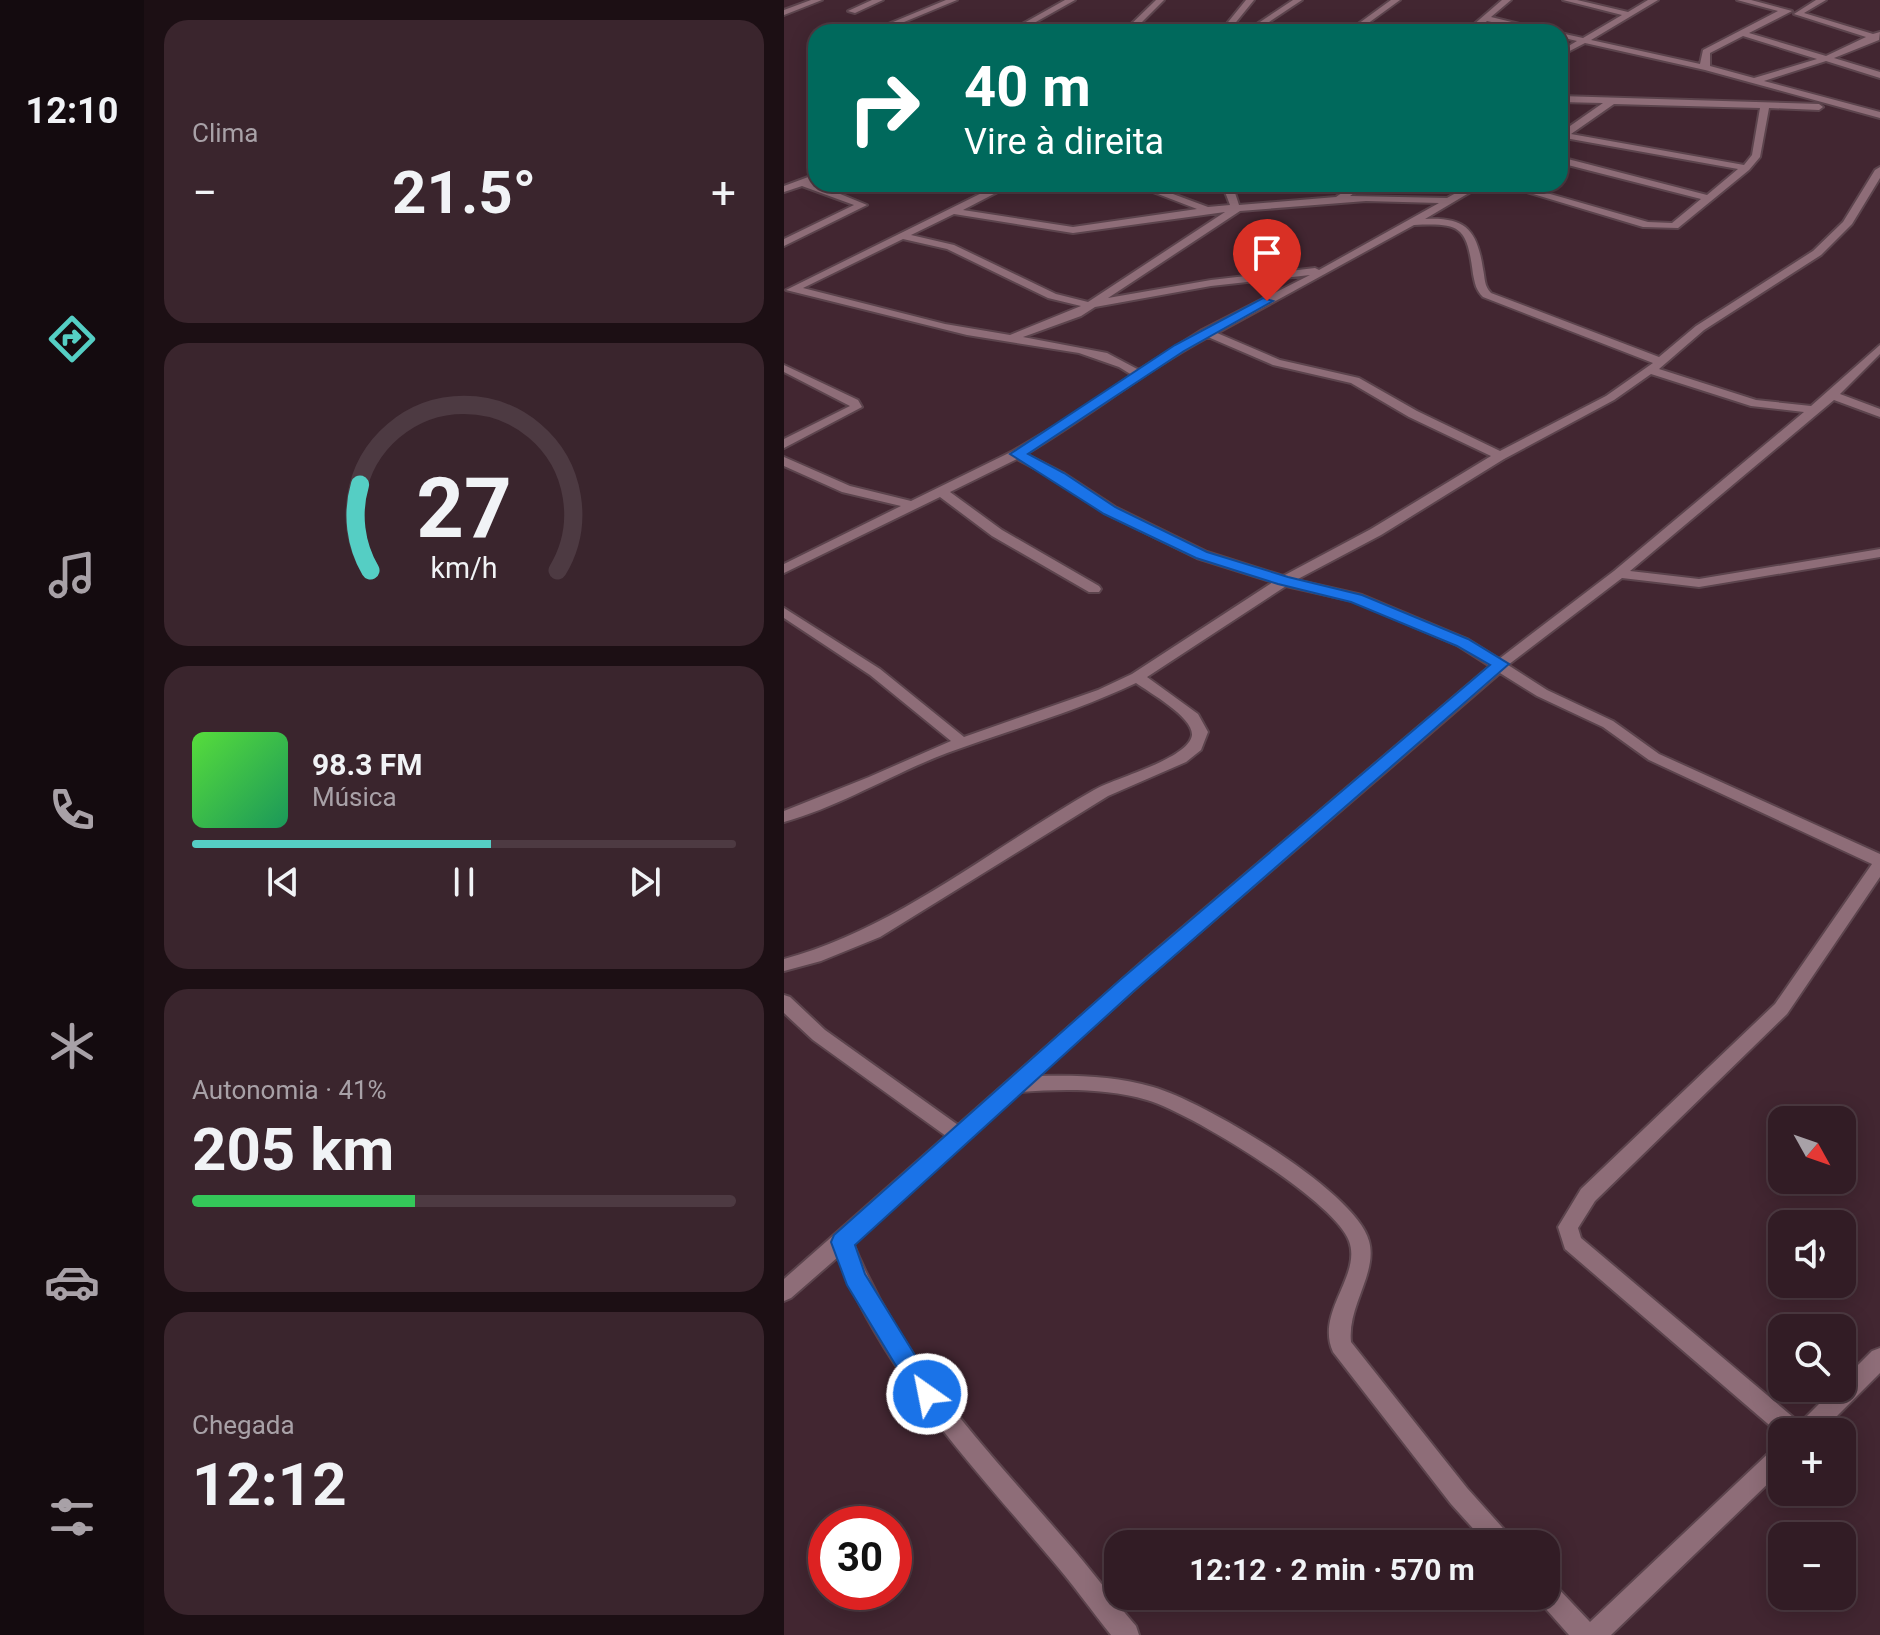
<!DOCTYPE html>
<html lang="pt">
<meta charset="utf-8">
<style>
body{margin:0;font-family:Roboto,sans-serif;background:#3a252d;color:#f1f3f6;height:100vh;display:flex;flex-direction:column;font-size:30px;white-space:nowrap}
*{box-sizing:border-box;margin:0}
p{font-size:26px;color:#a8a1a7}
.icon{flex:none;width:44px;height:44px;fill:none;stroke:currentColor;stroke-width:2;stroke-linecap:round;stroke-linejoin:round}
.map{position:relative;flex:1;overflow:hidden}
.side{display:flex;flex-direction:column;gap:20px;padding:20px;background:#1c0f14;width:640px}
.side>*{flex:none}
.banner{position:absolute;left:24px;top:24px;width:760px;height:168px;border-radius:24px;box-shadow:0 4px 20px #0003,0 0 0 2px #4d3a42;background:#00695c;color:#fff;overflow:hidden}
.needle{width:52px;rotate:130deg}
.fabs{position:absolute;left:984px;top:1106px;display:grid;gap:16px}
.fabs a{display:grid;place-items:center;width:88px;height:88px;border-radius:16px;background:#321c25;box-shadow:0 4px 20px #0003,0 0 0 2px #4d3a42;font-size:40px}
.speed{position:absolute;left:24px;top:1506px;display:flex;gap:16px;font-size:40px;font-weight:700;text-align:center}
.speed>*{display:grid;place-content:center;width:104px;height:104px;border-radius:50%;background:#321c25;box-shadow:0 4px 20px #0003,0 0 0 2px #4d3a42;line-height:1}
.speed .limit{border:12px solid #d22;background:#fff;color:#111}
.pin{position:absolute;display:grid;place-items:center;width:68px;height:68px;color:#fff;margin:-82px -34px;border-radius:50% 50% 50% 0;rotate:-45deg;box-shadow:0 0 8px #0007}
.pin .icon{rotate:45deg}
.me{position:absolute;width:88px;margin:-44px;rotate:327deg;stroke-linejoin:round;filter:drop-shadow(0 0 6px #0008)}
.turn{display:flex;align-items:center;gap:28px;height:168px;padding:0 24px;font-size:36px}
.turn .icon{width:104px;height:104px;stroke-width:2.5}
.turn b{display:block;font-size:56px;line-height:68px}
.big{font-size:60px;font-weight:700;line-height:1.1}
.side .card{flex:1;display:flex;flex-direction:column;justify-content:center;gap:12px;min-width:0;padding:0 28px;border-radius:24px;background:#3a252d}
.side .dial{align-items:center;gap:0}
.dial svg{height:208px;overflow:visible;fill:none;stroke:#4d3a42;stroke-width:7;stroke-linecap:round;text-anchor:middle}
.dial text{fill:#f1f3f6;stroke:none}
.song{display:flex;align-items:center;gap:24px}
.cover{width:96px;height:96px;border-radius:12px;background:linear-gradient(135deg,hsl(110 70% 55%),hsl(150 70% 35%))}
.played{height:8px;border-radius:4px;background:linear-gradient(90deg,#55cec4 55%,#4d3a42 55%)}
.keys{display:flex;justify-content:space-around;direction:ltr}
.heat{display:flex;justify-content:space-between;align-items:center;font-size:44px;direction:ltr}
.charge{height:12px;border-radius:6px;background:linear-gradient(90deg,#34c759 41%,#4d3a42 0)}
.trip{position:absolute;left:320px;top:1530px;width:456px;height:80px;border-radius:24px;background:#321c25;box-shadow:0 4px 20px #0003,0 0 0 2px #4d3a42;font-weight:700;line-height:80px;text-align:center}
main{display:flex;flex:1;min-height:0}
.dock{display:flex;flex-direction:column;width:144px;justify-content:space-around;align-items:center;background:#140b0f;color:#a8a1a7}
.dock .icon{width:56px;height:56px}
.dock .active{color:#55cec4}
.dock b{font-size:36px;color:#f1f3f6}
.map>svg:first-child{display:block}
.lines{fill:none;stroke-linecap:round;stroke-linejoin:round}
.street-casing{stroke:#5c444d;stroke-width:4}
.street{fill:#8e6d78;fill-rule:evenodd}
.route{fill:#1a73e8;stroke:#114b97;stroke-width:2}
</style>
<main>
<nav class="dock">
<b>12:10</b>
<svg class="icon active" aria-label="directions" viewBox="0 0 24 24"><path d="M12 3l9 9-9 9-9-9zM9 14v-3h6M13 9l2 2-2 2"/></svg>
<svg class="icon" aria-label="music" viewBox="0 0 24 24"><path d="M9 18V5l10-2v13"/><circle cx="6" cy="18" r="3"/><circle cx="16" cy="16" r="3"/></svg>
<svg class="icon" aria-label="phone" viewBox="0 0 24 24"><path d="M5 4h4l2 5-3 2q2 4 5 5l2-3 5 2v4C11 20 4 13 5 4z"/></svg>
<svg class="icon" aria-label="climate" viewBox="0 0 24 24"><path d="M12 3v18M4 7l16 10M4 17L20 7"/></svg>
<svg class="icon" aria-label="car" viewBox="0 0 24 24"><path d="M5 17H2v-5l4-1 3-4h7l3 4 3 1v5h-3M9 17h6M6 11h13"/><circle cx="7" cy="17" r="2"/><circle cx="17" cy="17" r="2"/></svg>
<svg class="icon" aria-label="filters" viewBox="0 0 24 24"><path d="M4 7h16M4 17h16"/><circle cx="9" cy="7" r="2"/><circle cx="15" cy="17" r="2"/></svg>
</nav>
<section class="side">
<div class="card"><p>Clima</p>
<div class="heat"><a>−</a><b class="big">21.5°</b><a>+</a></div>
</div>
<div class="card dial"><svg viewBox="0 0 100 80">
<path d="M14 69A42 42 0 1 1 86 69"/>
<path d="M14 69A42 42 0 0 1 10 36" stroke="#55cec4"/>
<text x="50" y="56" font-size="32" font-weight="700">27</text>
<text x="50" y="72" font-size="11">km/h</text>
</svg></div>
<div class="card">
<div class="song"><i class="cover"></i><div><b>98.3 FM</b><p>Música</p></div></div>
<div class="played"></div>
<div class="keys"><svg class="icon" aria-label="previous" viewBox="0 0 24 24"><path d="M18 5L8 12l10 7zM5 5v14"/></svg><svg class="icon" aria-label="pause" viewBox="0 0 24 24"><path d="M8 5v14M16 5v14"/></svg><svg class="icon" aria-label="next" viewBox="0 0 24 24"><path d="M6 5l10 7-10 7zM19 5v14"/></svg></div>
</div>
<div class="card"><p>Autonomia · 41%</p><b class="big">205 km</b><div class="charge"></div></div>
<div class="card"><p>Chegada</p><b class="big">12:12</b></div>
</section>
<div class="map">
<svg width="1096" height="1635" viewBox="0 0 1096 1635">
<rect width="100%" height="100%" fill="#422631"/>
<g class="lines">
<defs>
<g id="street">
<polygon points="27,0 38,0 0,15 0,10"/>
<polygon points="88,0 99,0 71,13 64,11"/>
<polygon points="162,0 173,0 96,32 85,32"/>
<polygon points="281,0 291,0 234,32 224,32"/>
<polygon points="372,0 380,0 348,32 339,32"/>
<polygon points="462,0 470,0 444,32 436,32"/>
<polygon points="509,0 518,0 470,32 461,32"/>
<polygon points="607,0 616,0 572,32 563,32"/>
<polygon points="718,0 727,0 707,17 768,32 753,32 703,21 690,32 681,32"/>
<path d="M779,0H793L844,12L864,0H874L807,40L916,64L919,50L994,11L953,0H967L1008,11L965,33L1042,56L1082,37L1010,14L1032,0H1042L1020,13L1089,34L1096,32L1095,40L1050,58L1096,72V78L1042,61L980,81L1096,112V118L921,70L801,43L776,56V51L793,41L776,37V33L799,38L838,15ZM959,36L1033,59L970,78L926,66V53Z"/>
<path d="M776,96L1035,104L1039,107L1035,110L985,108L976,157L965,170L894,228L859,227L716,184H731L864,222L888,223L917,199L776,163V157L923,195L954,169L781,138L776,140V133L819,103L776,102ZM830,104L976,108L968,155L960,165L787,134Z"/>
<path d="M1096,167V178L1068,224L1037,255L920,330L875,369L972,400L1027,406L1096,345V354L1056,394L1096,409V417L1050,400L846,571L915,579L1096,549V557L915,587L838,578L724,665L763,690L829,721L875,754L1096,854V877L1003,1014L811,1201L794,1228L797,1238L1016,1423L1051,1388H1058V1381L1088,1351L1096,1348V1373L1037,1432H998V1436L781,1249L774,1227L797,1189L991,1004L1088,864L865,760L819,727L753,696L716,673L371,971L254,1076C293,1075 332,1076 369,1087C419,1101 572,1191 585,1241C594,1273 563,1306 567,1342L683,1488L726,1536L730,1544H703L667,1504L549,1352C531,1312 578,1276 565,1241C550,1200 405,1112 363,1100C322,1088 278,1089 236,1092L69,1243C119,1364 198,1444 282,1541C306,1568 328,1598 352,1626L355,1635H327C307,1610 288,1583 267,1559C186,1463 101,1374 54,1257L7,1298L0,1301V1279L162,1136L29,1040L0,1013V995L6,997L41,1030L174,1125L359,961L706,666L673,645L569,601L502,586L363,677L414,714L424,732L417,750L402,762L324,796L96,937L37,961L0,971V959C110,930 211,846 310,790C330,778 405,759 408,735C409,717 366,693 352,683C291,712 226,730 163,753C108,774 57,806 0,822V811L85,777L167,741L86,675L0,618V608L96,669L180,737L314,690L348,674L489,582L413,558L321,513L271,479L233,459L166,492L218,530L315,586L317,589L315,592H305L208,536L156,497L0,573V564L117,506L58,492L0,466V457L66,486L127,501L229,451L283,419L348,375L335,367L295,353L183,335L2,290L216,184H229L179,210L289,227L413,209L348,184H362L424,207L446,205L438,184H448L455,205L552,197L571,184H582L566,196L663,198L688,184H700L641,219C682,217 693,230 699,269C701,278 700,286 707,293L875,357L912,326L1029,251L1059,222L1091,170ZM582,201L655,203L535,270L531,268L427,280L324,298L456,211ZM441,212L304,302L272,294L170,245L127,235L170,214L289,233ZM630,225C676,223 683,226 689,274C691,284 692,290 699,297L869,363L822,396L716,451L633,411L575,378L496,360L433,333ZM119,239L163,249L264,298L297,306L226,335L161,324L19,288ZM526,275L418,330L355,370L323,353L239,337L297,316L311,307L427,286ZM424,337L489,365L567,383L625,417L707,456L587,529L499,576L423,552L331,507L279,473L242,454C304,417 361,371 424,337ZM867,374L967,406L1020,412L830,571L715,659L683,639L578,595L512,580L597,535L720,459L830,400Z"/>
<polygon points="27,176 32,179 27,182 83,205 0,246 0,239 70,205 18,186 0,192 0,186"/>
<polygon points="0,365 74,400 78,407 0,448 0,439 66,406 0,372"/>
<polygon points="998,1444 998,1470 827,1635 785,1635 754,1600 752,1596 762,1596 762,1580 770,1584 806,1622 990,1448"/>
</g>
</defs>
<use href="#street" class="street-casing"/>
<use href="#street" class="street"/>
</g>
<polygon class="route" points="479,298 489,301 400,351 244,454 280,473 331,507 423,552 504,577 578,595 684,639 725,664 350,991 71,1245 81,1274 155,1394 151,1402 143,1405 134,1402 63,1285 47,1242 50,1235 336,980 706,665 673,646 567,602 494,584 412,558 320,514 226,454 391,345"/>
</svg>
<div class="fabs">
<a><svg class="needle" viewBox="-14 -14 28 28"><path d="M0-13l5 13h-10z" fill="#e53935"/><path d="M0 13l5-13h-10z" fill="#a8a1a7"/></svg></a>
<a><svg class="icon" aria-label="sound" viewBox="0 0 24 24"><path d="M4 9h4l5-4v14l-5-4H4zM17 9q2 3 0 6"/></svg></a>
<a><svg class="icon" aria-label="search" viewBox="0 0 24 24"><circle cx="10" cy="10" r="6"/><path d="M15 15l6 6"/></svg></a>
<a>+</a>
<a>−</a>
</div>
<div class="speed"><div class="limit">30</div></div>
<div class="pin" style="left:483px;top:301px;background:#d93025"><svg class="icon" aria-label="arrive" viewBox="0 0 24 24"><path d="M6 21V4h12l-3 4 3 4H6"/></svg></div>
<svg class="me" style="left:143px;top:1394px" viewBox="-20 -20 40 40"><circle r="17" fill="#1a73e8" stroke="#fff" stroke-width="3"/><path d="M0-11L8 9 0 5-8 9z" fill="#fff"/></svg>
<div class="trip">12:12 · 2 min · 570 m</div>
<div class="banner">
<div class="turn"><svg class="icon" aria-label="right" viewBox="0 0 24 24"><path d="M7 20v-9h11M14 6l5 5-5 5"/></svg><div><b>40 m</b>Vire à direita</div></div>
</div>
</div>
</main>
